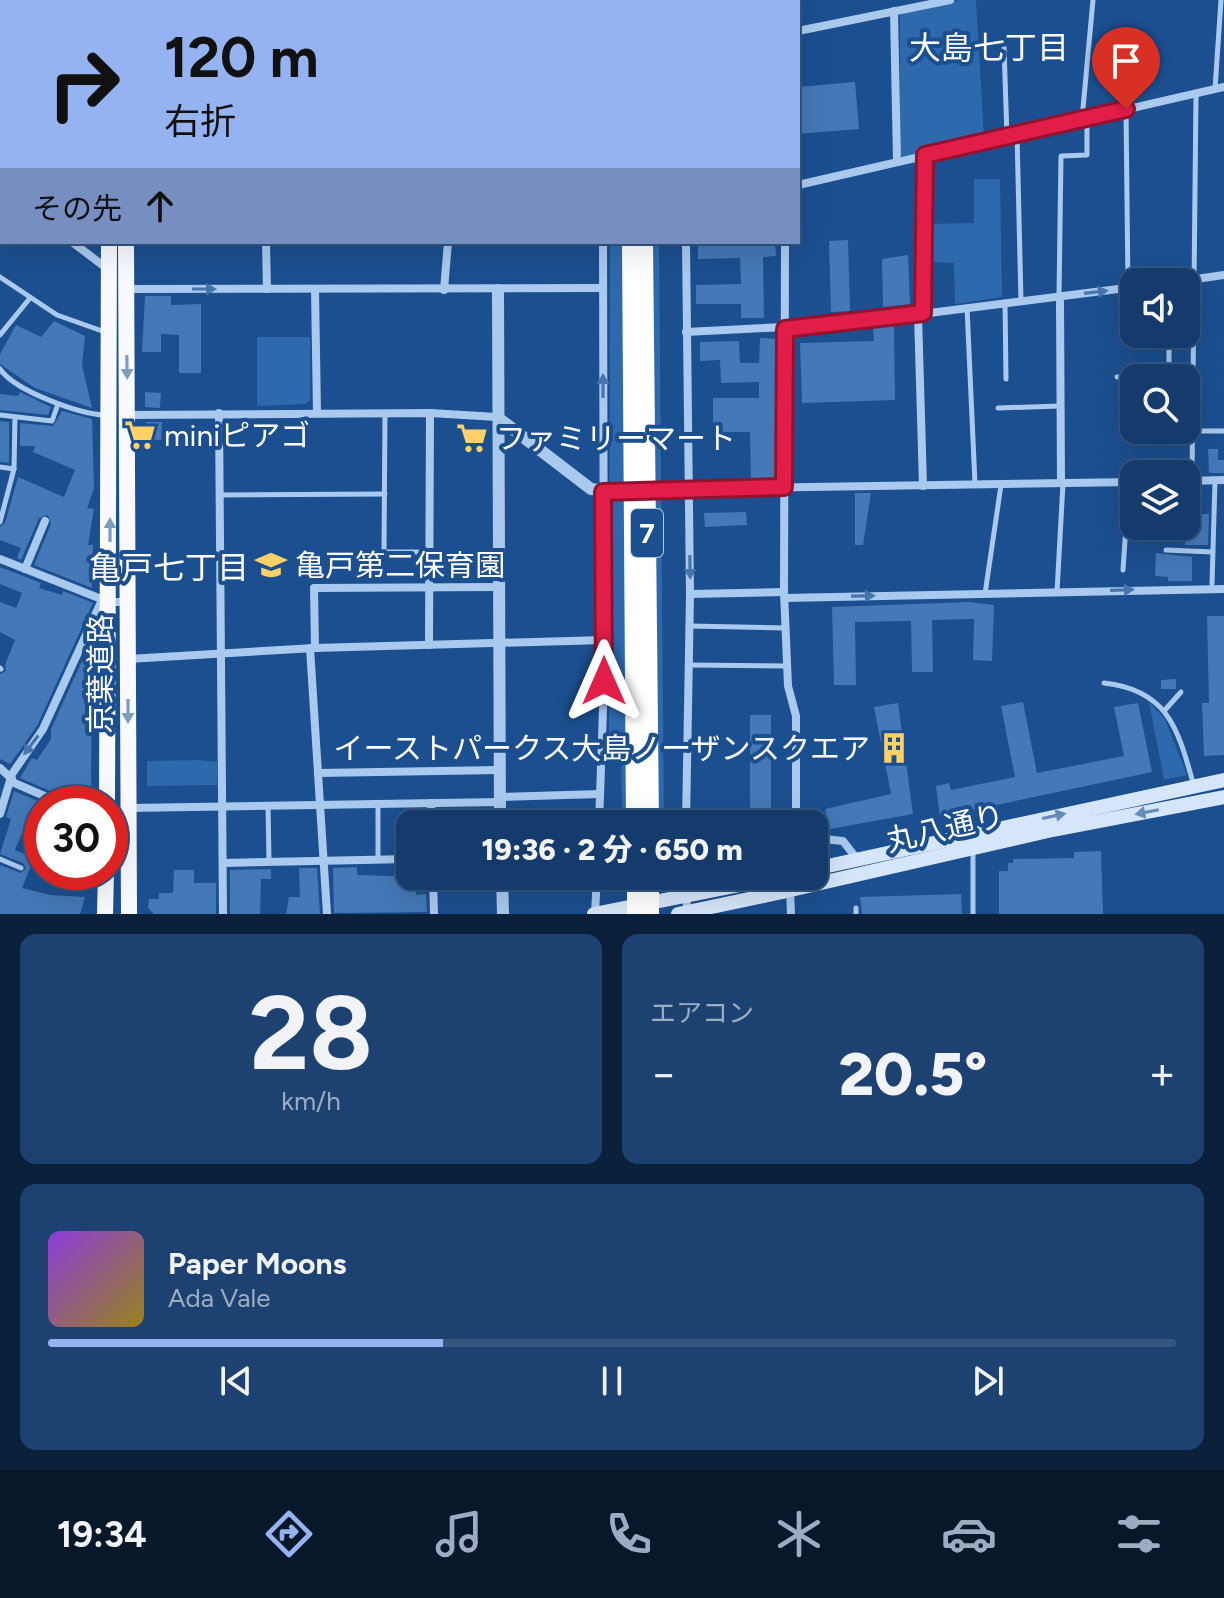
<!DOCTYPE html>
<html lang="ja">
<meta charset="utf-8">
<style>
body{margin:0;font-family:Figtree,"Noto Sans JP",sans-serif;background:#1d4271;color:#f1f3f6;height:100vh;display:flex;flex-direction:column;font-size:30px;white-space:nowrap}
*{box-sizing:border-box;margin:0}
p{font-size:26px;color:#9dadc1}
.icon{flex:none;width:44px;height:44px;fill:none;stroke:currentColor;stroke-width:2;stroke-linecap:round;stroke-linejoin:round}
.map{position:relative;height:914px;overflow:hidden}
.drawer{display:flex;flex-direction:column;gap:20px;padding:20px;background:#0b203b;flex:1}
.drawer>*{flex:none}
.top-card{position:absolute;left:0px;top:0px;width:800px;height:244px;box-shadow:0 8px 32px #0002,0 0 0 2px #33557e;background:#95b2f1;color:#111;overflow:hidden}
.fabs{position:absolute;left:1120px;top:268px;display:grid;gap:16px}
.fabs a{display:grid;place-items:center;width:80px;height:80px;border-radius:16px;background:#143b6b;box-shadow:0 8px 32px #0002,0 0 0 2px #33557e;font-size:40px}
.speed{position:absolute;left:24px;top:786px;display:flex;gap:16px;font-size:40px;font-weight:700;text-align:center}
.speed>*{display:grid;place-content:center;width:104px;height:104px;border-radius:50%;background:#143b6b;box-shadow:0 8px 32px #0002,0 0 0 2px #33557e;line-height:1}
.speed .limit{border:12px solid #d22;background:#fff;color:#111}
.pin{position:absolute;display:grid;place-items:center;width:68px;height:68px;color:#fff;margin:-82px -34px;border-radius:50% 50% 50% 0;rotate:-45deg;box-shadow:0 0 8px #0007}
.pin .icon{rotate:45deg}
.me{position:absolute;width:88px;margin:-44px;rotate:0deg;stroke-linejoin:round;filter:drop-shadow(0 0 6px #0008)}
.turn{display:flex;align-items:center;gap:28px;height:168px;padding:0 32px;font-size:36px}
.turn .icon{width:104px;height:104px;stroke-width:2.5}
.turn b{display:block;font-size:56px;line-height:68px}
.then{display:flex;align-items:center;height:76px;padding:0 32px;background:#0003;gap:16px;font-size:30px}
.big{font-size:60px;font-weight:800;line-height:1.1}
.drawer .card{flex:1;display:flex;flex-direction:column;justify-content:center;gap:12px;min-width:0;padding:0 28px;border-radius:16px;background:#1d4271}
.drawer .dial{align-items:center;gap:0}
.dial b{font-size:104px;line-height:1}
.song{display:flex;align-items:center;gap:24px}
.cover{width:96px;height:96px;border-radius:12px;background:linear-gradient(135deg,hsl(270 70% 55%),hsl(50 70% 35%))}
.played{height:8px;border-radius:4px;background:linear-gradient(90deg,#95b2f1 35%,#33557e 35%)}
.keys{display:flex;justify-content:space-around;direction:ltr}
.heat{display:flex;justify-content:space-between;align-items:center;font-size:44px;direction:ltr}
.drawer .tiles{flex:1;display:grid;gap:20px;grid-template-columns:1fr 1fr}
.card:last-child{grid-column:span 2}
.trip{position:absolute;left:396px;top:810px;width:432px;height:80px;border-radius:16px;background:#143b6b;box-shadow:0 8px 32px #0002,0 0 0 2px #33557e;font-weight:800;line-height:80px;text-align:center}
.dock{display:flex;height:128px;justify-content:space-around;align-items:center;background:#08182b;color:#9dadc1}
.dock .icon{width:56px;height:56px}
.dock .active{color:#95b2f1}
.dock b{font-size:36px;color:#f1f3f6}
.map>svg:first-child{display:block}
.green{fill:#2e69ad}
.building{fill:#4478b7}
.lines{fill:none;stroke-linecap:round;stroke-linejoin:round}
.service{stroke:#a9c9ee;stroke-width:5}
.minor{stroke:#a9c9ee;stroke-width:8}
.tertiary{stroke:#a9c9ee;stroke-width:12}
.secondary{stroke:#d6e6fa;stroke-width:14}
.trunk{stroke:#f8faff;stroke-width:16}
.motorway{stroke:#fff;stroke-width:18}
.secondary-bridge{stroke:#d6e6fa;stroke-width:14}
.motorway-bridge{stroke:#fff;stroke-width:18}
.oneway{fill:#4674ac}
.oneway2{fill:#7e9cc1}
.oneway3{fill:#668bba}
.route-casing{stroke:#92132f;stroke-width:20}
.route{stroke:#e11d48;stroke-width:14}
.labels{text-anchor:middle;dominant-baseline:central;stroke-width:8;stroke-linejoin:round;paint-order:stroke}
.shield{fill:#1b4f8f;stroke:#bbcadd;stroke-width:2}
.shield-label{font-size:28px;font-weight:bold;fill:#fff}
.poi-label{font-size:30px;fill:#fff;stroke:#1b4f8f;text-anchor:start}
.street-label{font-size:30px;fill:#fff;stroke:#1b4f8f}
.neighbourhood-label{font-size:32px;fill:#fff;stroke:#1b4f8f}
</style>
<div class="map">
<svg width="1224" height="914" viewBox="0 0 1224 914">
<rect width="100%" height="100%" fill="#1b4f8f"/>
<g class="green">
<polygon points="959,0 976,0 984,138 904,157 900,155 900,12"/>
<polygon points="974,179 1000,179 1002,297 955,304 954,263 928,262 929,224 974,223"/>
<polygon points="610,242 659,242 664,824 622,824 621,745 609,744"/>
<polygon points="257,337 310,337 310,400 306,404 257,406"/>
<polygon points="1149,702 1165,719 1187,775 1164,780"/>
<polygon points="199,760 217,762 217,785 147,786 147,761"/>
</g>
<g class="building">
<polygon points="855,82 859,129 798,134 798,87"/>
<polygon points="848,240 850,311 831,312 829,241"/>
<polygon points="698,242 775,242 776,256 763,257 764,318 741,318 741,304 696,304 696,285 741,284 740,258 698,259"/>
<polygon points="908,255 910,304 883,307 882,259"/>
<polygon points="145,296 171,296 171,305 201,304 201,373 179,373 179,335 161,334 161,352 142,352"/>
<polygon points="54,321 85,336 82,365 92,408 35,388 0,364 0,354 16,325 41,337"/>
<polygon points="873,327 894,327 895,400 802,403 800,343 874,341"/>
<polygon points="760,338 778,339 777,481 751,481 750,432 713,432 713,398 759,398 759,382 721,383 720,360 700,361 700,342 739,341 740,363 759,363"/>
<polygon points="20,392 51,407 48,415 0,410 0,394 18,396"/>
<polygon points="145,392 161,393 160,408 145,407"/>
<polygon points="62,411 92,419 94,488 87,508 94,509 88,545 93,545 92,588 34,565 51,524 48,515 39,518 21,560 17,558 21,548 0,540 0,527 5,523 18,477 64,497 75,470 33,452 35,446 20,446 20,423 53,426"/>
<polygon points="0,421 9,422 9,463 0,462"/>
<polygon points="146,422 162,422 161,440 146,440"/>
<polygon points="1208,449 1218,449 1218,460 1224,460 1224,473 1209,473"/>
<polygon points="855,493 871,493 863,545 855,545"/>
<polygon points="746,512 747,525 705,527 704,513"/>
<polygon points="1202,514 1209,514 1208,545 1185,545 1188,525 1201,530"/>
<polygon points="1156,553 1192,557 1192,581 1168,581 1168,577 1155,576"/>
<polygon points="0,567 41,583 39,588 62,595 63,591 93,603 37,726 10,764 0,759 0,674 6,671 5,665 15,640 0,632 0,602 16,608 22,593 0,584"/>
<polygon points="969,602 994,605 992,661 973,660 974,619 932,620 933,672 912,672 911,621 855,622 856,685 834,685 832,607"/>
<polygon points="1207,616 1224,616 1224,755 1204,756 1202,703 1209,703"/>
<polygon points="92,639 91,804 70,804 66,798 20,778 32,758 37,760 51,739 51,729"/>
<polygon points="1176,679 1176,689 1161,689 1161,680"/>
<polygon points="1023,702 1037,773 1124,756 1114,707 1138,703 1152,772 940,817 936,786 949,783 951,790 1015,777 1001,706"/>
<polygon points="898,703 913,814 830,829 825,809 891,794 874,707"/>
<rect x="750" y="715" width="21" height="104"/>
<polygon points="14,791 45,804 42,804 42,813 32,809 15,850 34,858 22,888 50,895 85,897 80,914 0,914 0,865 21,873 26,868 23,863 0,854 11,819 6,817"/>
<polygon points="1101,851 1103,914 999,914 999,871 1008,871 1008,863 1013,863 1013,859 1074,858 1074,852"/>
<polygon points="357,867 357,875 416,877 416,895 426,894 427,912 334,913 333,868"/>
<polygon points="299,868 317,868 320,914 286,914 289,897 300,897"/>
<polygon points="271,869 271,879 261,879 260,914 230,914 230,870"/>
<polygon points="174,870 194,870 194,883 216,883 216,914 154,914 148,908 149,899 159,899 159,893 173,893"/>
<polygon points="961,894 962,914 862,914 860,897"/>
</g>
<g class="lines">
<g class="service">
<polyline points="1004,47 1007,137"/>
<polyline points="1215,89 1221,0"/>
<polyline points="1126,109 1128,287"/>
<polyline points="1082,119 1093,0"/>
<polyline points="1017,134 1021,301"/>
<polyline points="0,182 2,184"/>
<polyline points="0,277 57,315 105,332"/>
<polyline points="1059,296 1061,156 1087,155 1087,118"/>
<polyline points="1005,302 1006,379"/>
<polyline points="967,307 975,484"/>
<polyline points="0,335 30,298"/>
<path d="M0,369C15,391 79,414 105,415"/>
<polyline points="1117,377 1192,376"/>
<polyline points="1169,377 1169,334"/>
<polyline points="998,408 1060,406"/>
<polyline points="385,413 384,552 429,552"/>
<polyline points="0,415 52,421 58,404"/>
<polyline points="1141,431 1224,431"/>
<polyline points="0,467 14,469"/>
<polyline points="1192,480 1196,94"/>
<polyline points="220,495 385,494"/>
<polyline points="0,522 14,469 15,417"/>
<polyline points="1183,528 1183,526"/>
<polyline points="1166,550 1213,552"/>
<polyline points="1123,570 1129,482"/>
<polyline points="1212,584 1215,481"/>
<polyline points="1057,592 1063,483"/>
<polyline points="985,594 1001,485"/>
<polyline points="690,626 786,628"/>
<polyline points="688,665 786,666"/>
<polyline points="0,668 1,669"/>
<path d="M1104,683C1169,690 1178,730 1194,786"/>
<polyline points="1165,710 1181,692"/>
<polyline points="268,805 269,861"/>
<polyline points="973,851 973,914"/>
<polyline points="0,859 21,868"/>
<polyline points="378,859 378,805"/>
<polyline points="856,908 856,914"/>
</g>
<g class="minor">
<polyline points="602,0 602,2"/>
<polyline points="685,0 685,2"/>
<polyline points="787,0 787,2"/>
<polyline points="35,2 37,0"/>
<polyline points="894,11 897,161"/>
<polyline points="0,18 2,20"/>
<polyline points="798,31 950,0"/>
<polyline points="0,105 2,106"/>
<polyline points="798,185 1224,87"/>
<polyline points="0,211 2,209"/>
<polyline points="72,242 109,270"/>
<polyline points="266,242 267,289"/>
<polyline points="686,242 690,594 686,824"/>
<polyline points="785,242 784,592 788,686 796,716 796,824"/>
<polyline points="1175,282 1224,275"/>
<polyline points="126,289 603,288"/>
<polyline points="315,290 317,413"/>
<polyline points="444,290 448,242"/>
<polyline points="1060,302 1061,483"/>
<polyline points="923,313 925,155"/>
<polyline points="918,314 923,486"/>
<polyline points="686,332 843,324 1134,287"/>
<polyline points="219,413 223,914"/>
<polyline points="128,415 430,413 497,417"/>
<polyline points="1186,481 1224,480"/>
<polyline points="688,489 1134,482"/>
<polyline points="0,559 109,602 127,602"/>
<polyline points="25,569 45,521"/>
<polyline points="690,594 784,592"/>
<polyline points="785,598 1224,589"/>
<polyline points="429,645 430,413"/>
<polyline points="310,648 327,914"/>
<polyline points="315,648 314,588 497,587"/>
<polyline points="128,659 315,648 604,640"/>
<polyline points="0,768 12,779"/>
<polyline points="318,773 499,770"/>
<polyline points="12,782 63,804"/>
<polyline points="500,797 600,794"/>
<polyline points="431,803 432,824"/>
<polyline points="129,808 500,802"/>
<polyline points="0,814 12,774 43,729 102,600"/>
<polyline points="599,824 604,681 603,242"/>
<polyline points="814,838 843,841 857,859"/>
<polyline points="223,863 410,859"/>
<polyline points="433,876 434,914"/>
<polyline points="686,876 687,914"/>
<polyline points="790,890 791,914"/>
<polyline points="595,914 597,876"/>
</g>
<g class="tertiary">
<polyline points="181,2 182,0"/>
<polyline points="498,290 500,824"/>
<polyline points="497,417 591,489 614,492 688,489"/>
<polyline points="502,876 503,914"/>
</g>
<g class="secondary">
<polyline points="814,869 1224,780"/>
<polyline points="782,892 1048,831 1224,797"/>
</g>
<g class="trunk">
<polyline points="105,0 105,2"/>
<polyline points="124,2 124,0"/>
<polyline points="126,242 129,914"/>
<polyline points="107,804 109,242"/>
<polyline points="105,914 106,872"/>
</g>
<g class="motorway">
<polyline points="633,2 633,0"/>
<polyline points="647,2 647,0"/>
</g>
<g class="secondary-bridge">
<polyline points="594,914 780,877"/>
<polyline points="678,914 782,892"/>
</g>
<g class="motorway-bridge">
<polyline points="631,242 635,824"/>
<polyline points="644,242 650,824"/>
<polyline points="636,876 636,914"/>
<polyline points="650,876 650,914"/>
</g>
</g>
<defs><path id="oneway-solid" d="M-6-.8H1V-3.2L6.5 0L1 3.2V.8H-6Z" transform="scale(2)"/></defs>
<g class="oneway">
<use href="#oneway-solid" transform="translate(204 289)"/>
<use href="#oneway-solid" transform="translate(1096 292) rotate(-7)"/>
<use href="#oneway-solid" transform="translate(603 386) rotate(-90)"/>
<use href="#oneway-solid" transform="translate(690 567) rotate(89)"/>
<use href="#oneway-solid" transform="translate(1122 590) rotate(-2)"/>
<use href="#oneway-solid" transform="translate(863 596) rotate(-1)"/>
<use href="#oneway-solid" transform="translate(31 745) rotate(127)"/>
</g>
<g class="oneway2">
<use href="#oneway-solid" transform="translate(127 367) rotate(89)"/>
<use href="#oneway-solid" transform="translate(110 530) rotate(-90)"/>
<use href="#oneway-solid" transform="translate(128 711) rotate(90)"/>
</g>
<g class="oneway3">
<use href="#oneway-solid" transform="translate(1147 812) rotate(169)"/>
<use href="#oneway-solid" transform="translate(1054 816) rotate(-12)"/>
</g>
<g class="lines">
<defs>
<polyline id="route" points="604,681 603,492 784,487 785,329 923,313 925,155 1126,109"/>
</defs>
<use href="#route" class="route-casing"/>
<use href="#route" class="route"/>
</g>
<defs>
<symbol id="supermarket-bare" viewBox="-9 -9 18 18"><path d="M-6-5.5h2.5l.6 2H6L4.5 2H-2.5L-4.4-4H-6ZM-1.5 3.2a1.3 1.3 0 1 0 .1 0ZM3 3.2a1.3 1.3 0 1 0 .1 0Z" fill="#ffd166" stroke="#1b4f8f" stroke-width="2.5" paint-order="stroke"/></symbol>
<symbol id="school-bare" viewBox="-9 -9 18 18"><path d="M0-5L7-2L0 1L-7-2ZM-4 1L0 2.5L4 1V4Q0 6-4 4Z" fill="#ffd166" stroke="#1b4f8f" stroke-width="2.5" paint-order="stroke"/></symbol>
<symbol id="building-bare" viewBox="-9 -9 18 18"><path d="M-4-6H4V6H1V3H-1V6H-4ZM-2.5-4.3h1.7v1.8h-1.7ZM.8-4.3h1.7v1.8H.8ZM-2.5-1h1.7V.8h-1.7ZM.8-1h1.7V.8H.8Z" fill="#ffd166" stroke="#1b4f8f" stroke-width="2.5" paint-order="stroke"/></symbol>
</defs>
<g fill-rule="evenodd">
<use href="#supermarket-bare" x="118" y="413" width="44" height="44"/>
<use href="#supermarket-bare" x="450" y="416" width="44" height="44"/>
<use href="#school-bare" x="249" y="543" width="44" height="44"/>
<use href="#building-bare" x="872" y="726" width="44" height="44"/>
</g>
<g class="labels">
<rect class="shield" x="631" y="509" width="32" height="48" rx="6"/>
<g class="shield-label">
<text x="647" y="533">7</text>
</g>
<g class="poi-label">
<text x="164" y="435">miniピアゴ</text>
<text x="496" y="438">ファミリーマート</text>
<text x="295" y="565">亀戸第二保育園</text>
<text x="870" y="748" text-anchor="end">イーストパークス大島ノーザンスクエア</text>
</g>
<g class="street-label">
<text transform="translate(100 674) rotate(-90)">京葉道路</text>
<text transform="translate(945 828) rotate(-13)">丸八通り</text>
</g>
<g class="neighbourhood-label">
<text x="989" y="48">大島七丁目</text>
<text x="169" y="568">亀戸七丁目</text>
</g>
</g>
</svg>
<div class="fabs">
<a><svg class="icon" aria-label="sound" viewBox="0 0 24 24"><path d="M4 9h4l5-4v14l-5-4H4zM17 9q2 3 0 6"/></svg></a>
<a><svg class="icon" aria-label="search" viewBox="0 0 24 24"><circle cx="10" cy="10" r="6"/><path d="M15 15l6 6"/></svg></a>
<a><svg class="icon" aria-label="layers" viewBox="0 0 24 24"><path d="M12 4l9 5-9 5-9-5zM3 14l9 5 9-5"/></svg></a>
</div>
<div class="speed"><div class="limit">30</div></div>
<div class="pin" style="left:1126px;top:109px;background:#d93025"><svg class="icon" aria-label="arrive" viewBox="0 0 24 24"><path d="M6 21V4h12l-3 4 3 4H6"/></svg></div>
<svg class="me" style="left:604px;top:681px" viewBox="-20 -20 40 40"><path d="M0-17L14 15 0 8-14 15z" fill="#e11d48" stroke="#fff" stroke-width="4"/></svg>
<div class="trip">19:36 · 2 分 · 650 m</div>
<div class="top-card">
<div class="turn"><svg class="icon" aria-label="right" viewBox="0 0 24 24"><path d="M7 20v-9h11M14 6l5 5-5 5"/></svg><div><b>120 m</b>右折</div></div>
<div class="then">その先<svg class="icon" aria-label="ahead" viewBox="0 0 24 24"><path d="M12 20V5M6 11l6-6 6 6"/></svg></div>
</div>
</div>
<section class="drawer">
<div class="tiles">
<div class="card dial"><b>28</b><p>km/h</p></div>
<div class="card"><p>エアコン</p>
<div class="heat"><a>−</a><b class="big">20.5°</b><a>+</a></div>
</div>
<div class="card">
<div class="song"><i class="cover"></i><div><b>Paper Moons</b><p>Ada Vale</p></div></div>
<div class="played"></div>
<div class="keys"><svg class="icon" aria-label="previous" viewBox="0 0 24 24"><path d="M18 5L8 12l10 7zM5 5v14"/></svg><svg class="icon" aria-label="pause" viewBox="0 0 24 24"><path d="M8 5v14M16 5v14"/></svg><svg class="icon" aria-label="next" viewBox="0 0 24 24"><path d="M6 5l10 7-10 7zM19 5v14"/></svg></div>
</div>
</div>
</section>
<nav class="dock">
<b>19:34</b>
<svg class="icon active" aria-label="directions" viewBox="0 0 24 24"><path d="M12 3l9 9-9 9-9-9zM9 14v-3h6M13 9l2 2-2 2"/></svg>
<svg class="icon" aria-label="music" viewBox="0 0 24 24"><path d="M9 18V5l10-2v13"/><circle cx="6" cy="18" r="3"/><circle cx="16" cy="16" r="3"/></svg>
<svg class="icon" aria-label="phone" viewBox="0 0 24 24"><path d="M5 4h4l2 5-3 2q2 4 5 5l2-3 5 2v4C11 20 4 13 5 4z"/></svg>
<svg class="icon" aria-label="climate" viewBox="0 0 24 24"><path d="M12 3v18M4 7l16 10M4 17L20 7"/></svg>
<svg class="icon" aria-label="car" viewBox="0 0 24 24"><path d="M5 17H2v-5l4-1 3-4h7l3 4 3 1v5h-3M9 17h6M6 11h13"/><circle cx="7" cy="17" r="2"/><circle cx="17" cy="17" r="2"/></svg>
<svg class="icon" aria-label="filters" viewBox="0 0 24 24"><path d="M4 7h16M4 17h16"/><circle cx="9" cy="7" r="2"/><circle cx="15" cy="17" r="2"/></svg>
</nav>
